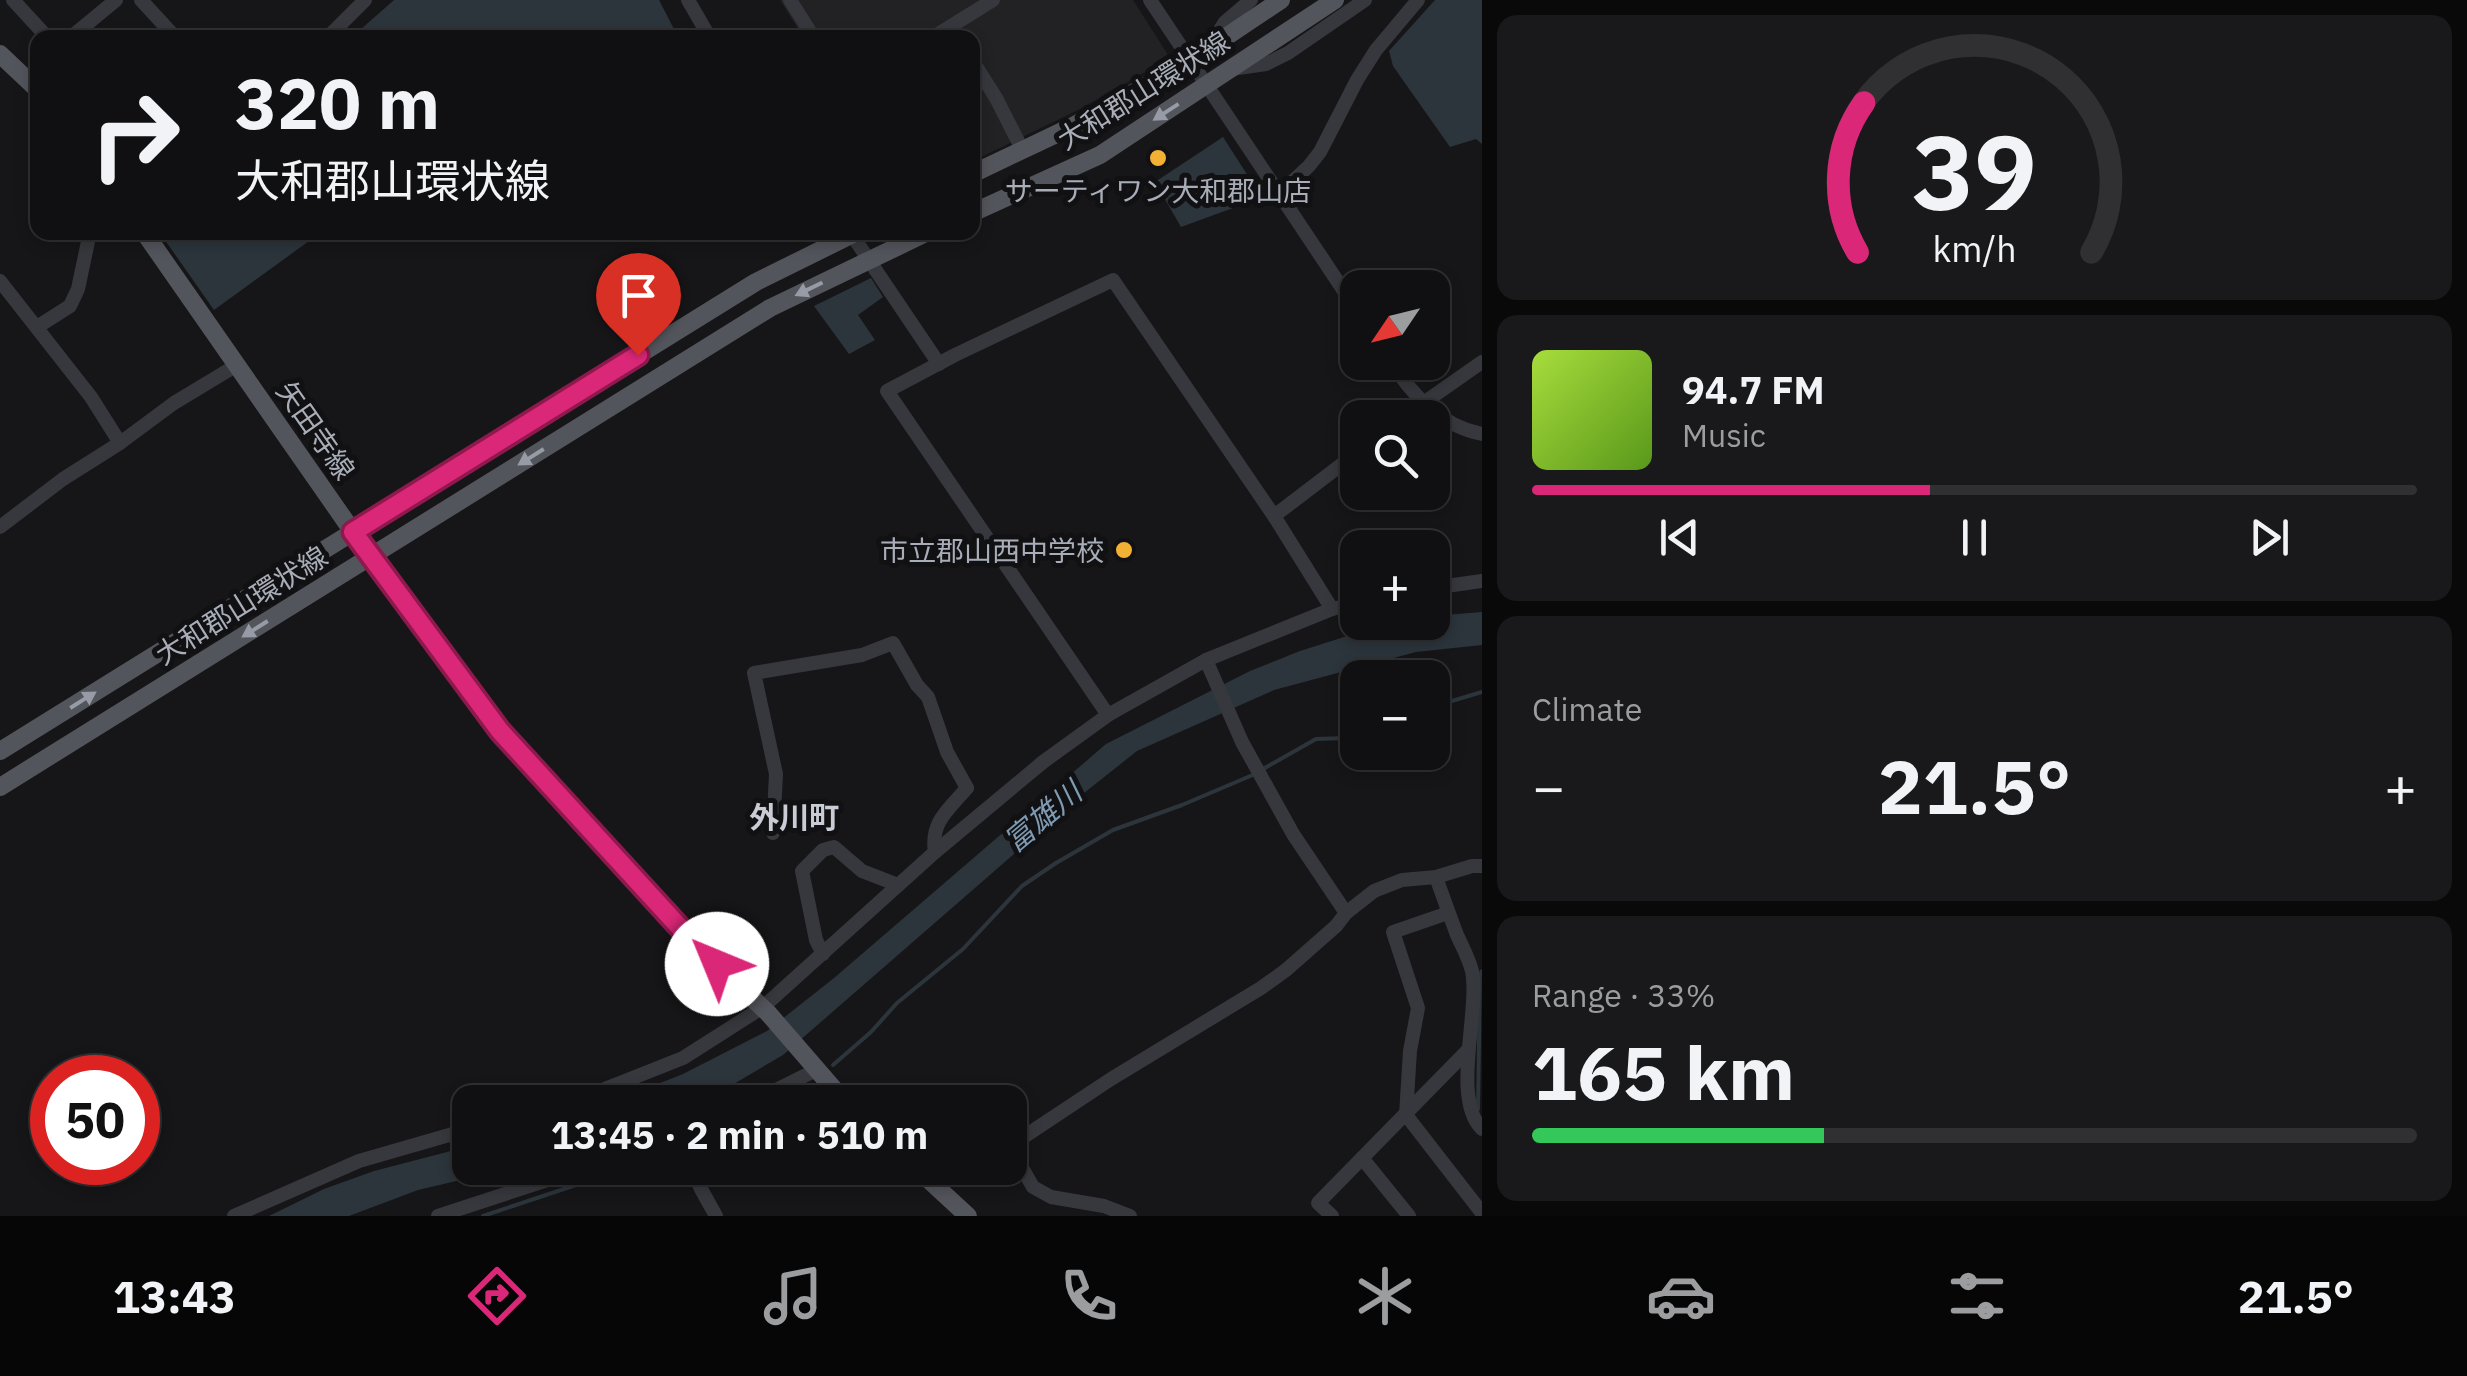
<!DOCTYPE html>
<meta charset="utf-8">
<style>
body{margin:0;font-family:"IBM Plex Sans","Noto Sans JP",sans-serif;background:#19191b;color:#f1f3f6;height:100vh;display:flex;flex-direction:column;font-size:38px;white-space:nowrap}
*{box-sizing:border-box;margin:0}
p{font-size:32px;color:#9c9d9f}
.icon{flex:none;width:55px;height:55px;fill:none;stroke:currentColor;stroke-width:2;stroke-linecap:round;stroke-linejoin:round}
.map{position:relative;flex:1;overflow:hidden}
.drawer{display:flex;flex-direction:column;gap:15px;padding:15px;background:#09090a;width:985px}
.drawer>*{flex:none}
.banner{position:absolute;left:30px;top:30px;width:950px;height:210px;border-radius:20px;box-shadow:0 5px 15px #0003,0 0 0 2px #303032;background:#101012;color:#f1f3f6;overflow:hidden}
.needle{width:65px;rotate:235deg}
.controls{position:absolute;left:1340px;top:270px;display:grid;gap:20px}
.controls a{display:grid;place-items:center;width:110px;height:110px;border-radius:20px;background:#101012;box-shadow:0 5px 15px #0003,0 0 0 2px #303032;font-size:50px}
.speed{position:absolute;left:30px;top:1055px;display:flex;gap:20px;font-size:50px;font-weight:700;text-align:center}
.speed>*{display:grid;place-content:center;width:130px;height:130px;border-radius:50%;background:#101012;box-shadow:0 5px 15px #0003,0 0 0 2px #303032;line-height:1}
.speed .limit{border:15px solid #d22;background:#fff;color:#111}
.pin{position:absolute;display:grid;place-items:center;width:85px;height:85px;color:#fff;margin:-102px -42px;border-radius:50% 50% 50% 0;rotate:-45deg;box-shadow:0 0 10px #0007}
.pin .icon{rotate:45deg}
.me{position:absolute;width:110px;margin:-55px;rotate:315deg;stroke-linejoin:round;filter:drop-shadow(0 0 8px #0008)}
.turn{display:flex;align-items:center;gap:35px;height:210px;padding:0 40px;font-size:45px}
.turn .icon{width:130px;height:130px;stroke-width:2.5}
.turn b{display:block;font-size:70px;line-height:85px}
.big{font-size:75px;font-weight:800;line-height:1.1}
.drawer .card{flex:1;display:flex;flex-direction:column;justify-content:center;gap:15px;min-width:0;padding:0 35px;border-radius:20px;background:#19191b}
.drawer .dial{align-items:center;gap:0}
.dial svg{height:260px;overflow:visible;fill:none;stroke:#303032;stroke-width:7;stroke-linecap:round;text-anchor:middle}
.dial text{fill:#f1f3f6;stroke:none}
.song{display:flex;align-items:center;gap:30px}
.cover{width:120px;height:120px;border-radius:15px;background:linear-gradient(135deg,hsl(80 70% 55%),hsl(90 70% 35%))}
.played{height:10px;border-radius:5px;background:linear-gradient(90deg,#db2777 45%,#303032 45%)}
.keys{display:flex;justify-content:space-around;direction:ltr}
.heat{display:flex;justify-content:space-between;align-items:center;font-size:55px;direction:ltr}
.charge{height:15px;border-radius:8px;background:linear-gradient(90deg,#34c759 33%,#303032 0)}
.trip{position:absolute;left:452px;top:1085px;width:575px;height:100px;border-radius:20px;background:#101012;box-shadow:0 5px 15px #0003,0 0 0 2px #303032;font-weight:800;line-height:100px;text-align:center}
.dock{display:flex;height:160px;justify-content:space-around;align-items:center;background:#060607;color:#9c9d9f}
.dock .icon{width:70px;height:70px}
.dock .current{color:#db2777}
.dock b{font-size:45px;color:#f1f3f6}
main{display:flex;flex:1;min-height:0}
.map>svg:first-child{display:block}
.built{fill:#222225}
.water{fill:#2c353c}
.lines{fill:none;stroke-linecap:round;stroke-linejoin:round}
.stream{stroke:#2c353c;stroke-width:4}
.minor{stroke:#37383d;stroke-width:14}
.major{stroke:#53555c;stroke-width:18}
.oneway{fill:#979ba6}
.route-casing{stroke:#8e194d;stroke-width:25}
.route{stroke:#db2777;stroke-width:18}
.poi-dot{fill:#f2b134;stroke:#111113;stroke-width:4}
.labels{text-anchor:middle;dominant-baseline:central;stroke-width:10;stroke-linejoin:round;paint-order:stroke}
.street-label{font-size:28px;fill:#a8adb8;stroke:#111113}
.poi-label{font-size:28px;fill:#a8adb8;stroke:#111113}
.neighbourhood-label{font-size:30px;font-weight:bold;fill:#c9ccd4;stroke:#111113}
.water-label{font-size:30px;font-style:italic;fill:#7f9bb3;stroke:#111113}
</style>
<main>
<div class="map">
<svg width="1482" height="1216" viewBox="0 0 1482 1216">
<rect width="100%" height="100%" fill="#161618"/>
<polygon class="built" points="780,0 1133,0 1170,58 1080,109 973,161 972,38 803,37"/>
<g class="water">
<polygon points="394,0 659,0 678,37 352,37"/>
<polygon points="1435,0 1482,0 1482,144 1476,139 1450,147 1393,66 1389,51"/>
<polygon points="1223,137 1259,193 1233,208 1181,227 1155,182"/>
<polygon points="160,233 320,233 214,310"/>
<polygon points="871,278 883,297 858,315 875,340 849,354 814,306"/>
<polygon points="1482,612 1482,645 1416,652 1274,690 1137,751 1084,793 783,1055 732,1085 694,1102 612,1102 683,1074 767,1031 834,978 1106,744 1250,671 1300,651 1379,626 1398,623 1432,622 1433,616"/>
<polygon points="470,1146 470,1168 512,1168 418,1190 349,1216 269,1216 324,1189 374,1171"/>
</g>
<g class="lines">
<g class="stream">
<polyline points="1432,707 1482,692"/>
<polyline points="1263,769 1316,739 1347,738 1358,731"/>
<polyline points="833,1065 871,1032 897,1003 963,949 1022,886 1056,863 1113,830 1182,805 1255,774"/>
<polyline points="1478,1109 1480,974 1482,971"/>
<polyline points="483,1216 627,1168"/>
</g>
<g class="minor">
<polyline points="13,0 48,38"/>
<polyline points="141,0 176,38"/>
<polyline points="688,0 710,38"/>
<polyline points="790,0 814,38"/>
<polyline points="1150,0 1358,312"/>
<polyline points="70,38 116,0"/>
<polyline points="327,38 365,0"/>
<polyline points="932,38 993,0"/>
<polyline points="1211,44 1225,22 1251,0"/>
<polyline points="972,60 996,98 1022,149"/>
<polyline points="1231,69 1266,64 1288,53 1365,0"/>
<polyline points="1279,194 1309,166 1320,152 1357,80 1376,50 1418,0"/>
<polyline points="850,232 939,364"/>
<polyline points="0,281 91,397 120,443"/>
<polyline points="37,327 70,306 78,289 90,232"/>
<path d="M1391,362C1413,396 1441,426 1482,434"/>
<polyline points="1402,418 1482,362"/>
<polyline points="1274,516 1358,452"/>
<polyline points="0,527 63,479 120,443 174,403 237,365"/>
<polyline points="1432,588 1482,581"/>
<polyline points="1206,660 1242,742 1293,834 1346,913"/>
<polyline points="1108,715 887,391 955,355 1113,280 1274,516 1332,609"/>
<path d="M773,833L776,774L754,673L862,655L893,643L917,685L928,697L947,752L967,788C949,809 930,822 935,852"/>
<path d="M1436,877C1443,897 1450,916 1457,935C1462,946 1469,959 1472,971C1480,1012 1451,1099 1482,1129"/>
<polyline points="1448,913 1393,932 1418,1008 1410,1051 1406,1115 1482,1213"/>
<polyline points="823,954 816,940 802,871 823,850 834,847 862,871 898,885"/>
<polyline points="572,1102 683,1058 763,1007 935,852 1043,762 1108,715 1206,660 1332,609 1358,603"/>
<polyline points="752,1102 816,1070"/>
<polyline points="1010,1146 1111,1079 1261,988 1286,970 1336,926 1346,913 1374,891 1402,880 1436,877 1472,866 1482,866"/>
<polyline points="1010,1147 1033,1187 1051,1197 1104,1206 1130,1216"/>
<polyline points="1362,1158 1409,1216"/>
<polyline points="692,1168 701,1189 716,1216"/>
<polyline points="234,1216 359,1161 470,1129"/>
<polyline points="438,1216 584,1168"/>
<polyline points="1332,1216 1318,1203 1468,1050"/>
</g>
<g class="major">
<polyline points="0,54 38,90"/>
<polyline points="972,174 1071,127 1190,61 1281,0"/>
<polyline points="972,213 1100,155 1335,0"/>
<polyline points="144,232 353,532 499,731 694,943 768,1013 845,1102"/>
<polyline points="0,751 756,282 857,232"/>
<polyline points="0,787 770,308 928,232"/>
<polyline points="916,1168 968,1216"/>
</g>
</g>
<defs><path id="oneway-solid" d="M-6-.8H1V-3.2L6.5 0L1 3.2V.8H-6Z" transform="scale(2.5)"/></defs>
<g class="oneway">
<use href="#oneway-solid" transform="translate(1166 112) rotate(147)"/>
<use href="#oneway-solid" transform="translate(809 289) rotate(154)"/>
<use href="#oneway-solid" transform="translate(531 457) rotate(148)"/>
<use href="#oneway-solid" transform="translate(255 629) rotate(148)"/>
<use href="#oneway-solid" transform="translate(83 700) rotate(-32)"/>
</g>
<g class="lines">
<defs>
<polyline id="route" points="638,355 353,532 500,731 694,943 717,964"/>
</defs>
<use href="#route" class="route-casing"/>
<use href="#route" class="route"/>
</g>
<g class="poi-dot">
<circle cx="1158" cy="158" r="10"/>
<circle cx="1124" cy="550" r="10"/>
</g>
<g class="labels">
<g class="street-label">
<text transform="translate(1143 90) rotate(-32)">大和郡山環状線</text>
<text transform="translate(316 430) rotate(55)">矢田寺線</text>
<text transform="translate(241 605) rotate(-32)">大和郡山環状線</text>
</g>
<g class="poi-label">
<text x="1158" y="190">サーティワン大和郡山店</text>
<text x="1104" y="550" text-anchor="end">市立郡山西中学校</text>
</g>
<g class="neighbourhood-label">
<text x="794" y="816">外川町</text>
</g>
<g class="water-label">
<text transform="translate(1042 816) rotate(-40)">富雄川</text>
</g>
</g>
</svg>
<div class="controls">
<a><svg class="needle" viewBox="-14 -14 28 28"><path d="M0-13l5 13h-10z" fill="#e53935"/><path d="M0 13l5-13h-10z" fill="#9c9d9f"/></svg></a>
<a><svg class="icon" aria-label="search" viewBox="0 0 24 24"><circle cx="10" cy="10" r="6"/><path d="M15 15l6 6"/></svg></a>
<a>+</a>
<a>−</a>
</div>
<div class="speed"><div class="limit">50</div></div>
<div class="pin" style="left:638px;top:355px;background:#d93025"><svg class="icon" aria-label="arrive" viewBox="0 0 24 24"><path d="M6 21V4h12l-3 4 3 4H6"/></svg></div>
<svg class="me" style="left:717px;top:964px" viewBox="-20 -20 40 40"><circle r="19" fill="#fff"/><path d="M0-13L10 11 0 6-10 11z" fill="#db2777"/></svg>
<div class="trip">13:45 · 2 min · 510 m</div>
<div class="banner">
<div class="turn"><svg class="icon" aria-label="right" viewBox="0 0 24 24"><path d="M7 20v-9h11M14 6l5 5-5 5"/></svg><div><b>320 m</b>大和郡山環状線</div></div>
</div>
</div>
<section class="drawer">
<div class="card dial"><svg viewBox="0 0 100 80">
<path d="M14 69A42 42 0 1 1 86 69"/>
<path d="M14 69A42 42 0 0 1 16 23" stroke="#db2777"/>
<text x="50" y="56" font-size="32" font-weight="700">39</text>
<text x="50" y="72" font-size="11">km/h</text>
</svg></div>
<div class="card">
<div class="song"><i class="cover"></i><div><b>94.7 FM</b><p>Music</p></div></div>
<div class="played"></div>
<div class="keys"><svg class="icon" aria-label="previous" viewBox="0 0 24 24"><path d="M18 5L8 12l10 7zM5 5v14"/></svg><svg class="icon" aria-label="pause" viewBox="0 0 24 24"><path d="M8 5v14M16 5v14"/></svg><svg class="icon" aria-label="next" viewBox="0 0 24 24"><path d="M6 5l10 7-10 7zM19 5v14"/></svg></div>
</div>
<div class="card"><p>Climate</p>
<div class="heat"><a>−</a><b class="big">21.5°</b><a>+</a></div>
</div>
<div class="card"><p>Range · 33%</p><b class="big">165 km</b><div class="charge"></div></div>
</section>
</main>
<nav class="dock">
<b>13:43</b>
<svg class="icon current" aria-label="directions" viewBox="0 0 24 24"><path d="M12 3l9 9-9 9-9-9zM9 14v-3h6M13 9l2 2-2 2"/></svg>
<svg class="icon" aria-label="music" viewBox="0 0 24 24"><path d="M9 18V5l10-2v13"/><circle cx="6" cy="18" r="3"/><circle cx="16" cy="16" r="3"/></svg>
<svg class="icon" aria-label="phone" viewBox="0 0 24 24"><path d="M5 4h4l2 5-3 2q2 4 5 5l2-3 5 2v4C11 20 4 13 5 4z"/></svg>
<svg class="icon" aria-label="climate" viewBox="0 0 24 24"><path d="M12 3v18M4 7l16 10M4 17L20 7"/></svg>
<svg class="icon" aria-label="car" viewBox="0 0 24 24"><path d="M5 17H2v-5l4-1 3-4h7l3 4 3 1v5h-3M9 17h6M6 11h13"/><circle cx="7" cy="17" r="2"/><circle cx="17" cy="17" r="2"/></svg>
<svg class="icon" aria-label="filters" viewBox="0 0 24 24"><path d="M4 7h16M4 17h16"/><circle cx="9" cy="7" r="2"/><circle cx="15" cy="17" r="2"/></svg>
<b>21.5°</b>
</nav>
